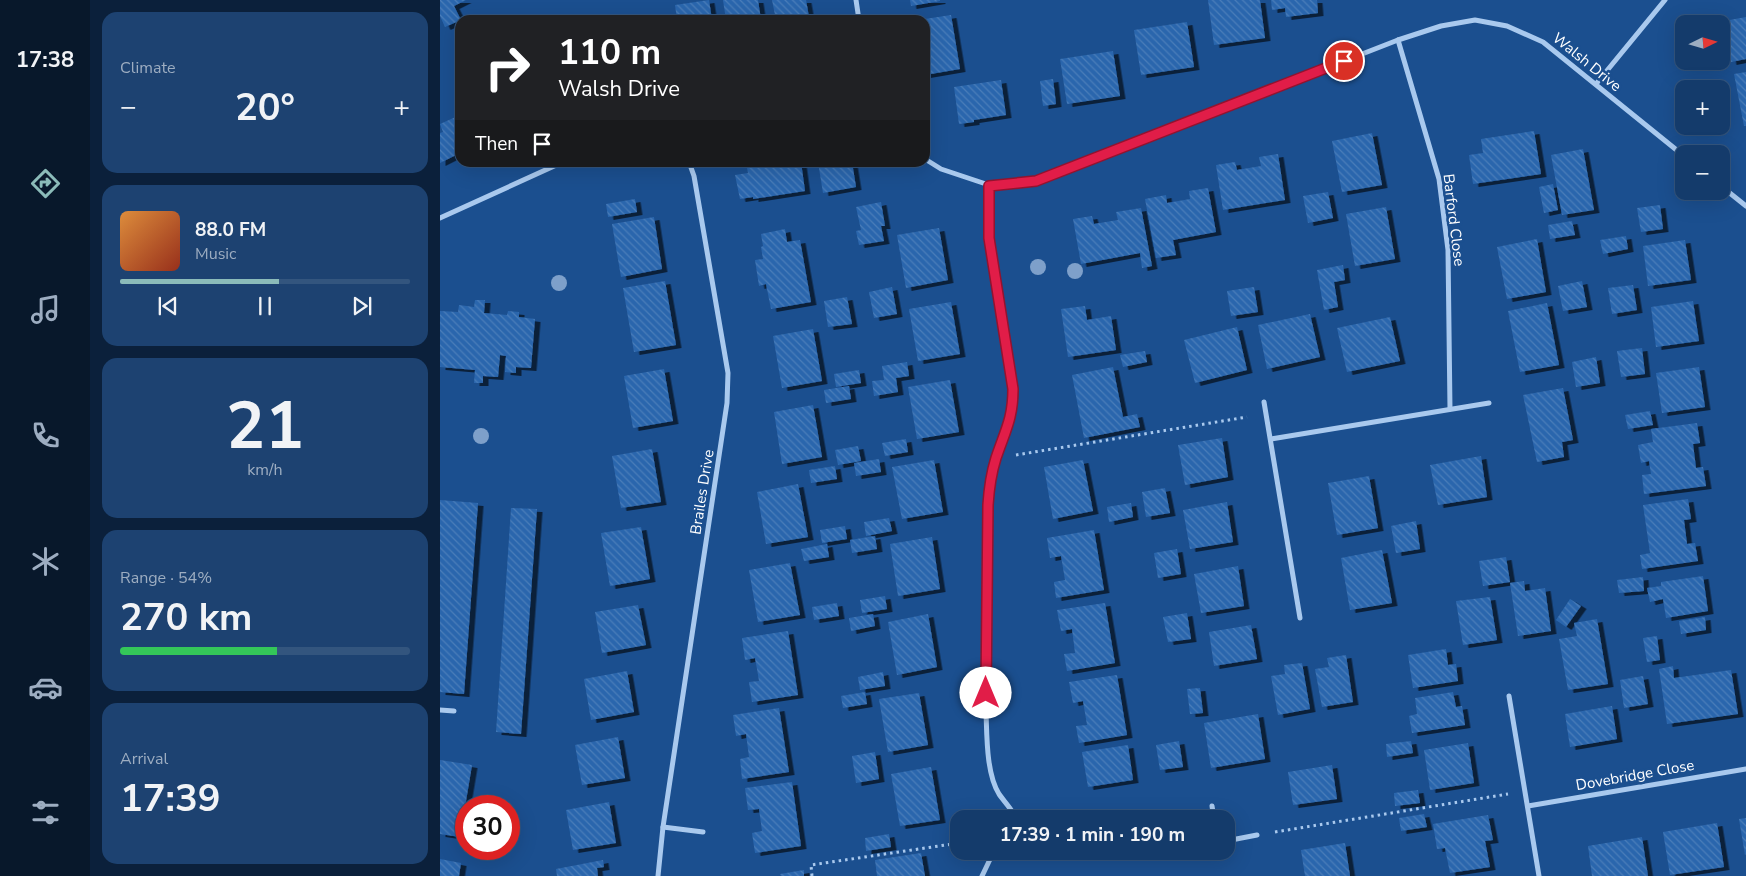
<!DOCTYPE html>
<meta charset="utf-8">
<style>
body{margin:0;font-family:"Nunito Sans",sans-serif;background:#1d4271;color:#f1f3f6;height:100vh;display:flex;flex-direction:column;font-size:19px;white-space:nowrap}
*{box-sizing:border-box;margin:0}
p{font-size:16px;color:#9dadc1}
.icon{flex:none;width:28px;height:28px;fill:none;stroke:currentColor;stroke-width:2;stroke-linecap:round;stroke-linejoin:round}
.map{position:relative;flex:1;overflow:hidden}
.panel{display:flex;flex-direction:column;gap:12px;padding:12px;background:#0b203b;width:350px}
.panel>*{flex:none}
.banner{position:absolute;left:15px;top:15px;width:475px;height:152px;border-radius:15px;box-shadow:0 5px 20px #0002,0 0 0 1px #33557e;background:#202124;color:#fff;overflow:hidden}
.needle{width:32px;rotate:85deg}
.controls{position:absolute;left:1235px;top:15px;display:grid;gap:10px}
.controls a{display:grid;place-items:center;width:55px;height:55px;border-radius:10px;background:#143b6b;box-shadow:0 5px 20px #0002,0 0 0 1px #33557e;font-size:25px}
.speed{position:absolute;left:15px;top:795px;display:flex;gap:10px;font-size:25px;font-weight:700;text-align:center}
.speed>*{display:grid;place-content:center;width:65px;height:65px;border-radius:50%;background:#143b6b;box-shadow:0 5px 20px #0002,0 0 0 1px #33557e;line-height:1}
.speed .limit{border:8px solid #d22;background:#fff;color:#111}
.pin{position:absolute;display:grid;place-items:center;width:42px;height:42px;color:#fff;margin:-21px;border:2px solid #fff;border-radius:50%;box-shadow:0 1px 5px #0007}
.me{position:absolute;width:55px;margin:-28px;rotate:0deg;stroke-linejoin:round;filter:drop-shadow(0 0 4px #0008)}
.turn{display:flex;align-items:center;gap:18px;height:105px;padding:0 20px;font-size:22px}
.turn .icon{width:65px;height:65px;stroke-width:2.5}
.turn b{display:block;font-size:35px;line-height:42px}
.then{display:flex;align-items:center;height:48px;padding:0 20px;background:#0003;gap:10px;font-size:19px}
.big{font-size:38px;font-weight:700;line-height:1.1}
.panel .card{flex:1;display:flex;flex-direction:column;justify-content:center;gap:8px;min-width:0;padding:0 18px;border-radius:15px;background:#1d4271}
.panel .dial{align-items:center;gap:0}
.dial b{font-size:65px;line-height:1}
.song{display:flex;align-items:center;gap:15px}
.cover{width:60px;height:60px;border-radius:8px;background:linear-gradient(135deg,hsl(30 70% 55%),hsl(10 70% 35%))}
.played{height:5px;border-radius:2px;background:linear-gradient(90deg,#8bbbb9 55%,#33557e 55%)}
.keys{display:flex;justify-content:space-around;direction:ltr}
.heat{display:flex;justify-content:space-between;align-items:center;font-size:28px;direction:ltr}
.charge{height:8px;border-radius:4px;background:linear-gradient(90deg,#34c759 54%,#33557e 0)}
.trip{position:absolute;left:510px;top:810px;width:285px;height:50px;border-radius:15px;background:#143b6b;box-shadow:0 5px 20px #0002,0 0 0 1px #33557e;font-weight:700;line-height:50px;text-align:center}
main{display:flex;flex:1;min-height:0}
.tabs{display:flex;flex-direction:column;width:90px;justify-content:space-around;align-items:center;background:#08182b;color:#9dadc1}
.tabs .icon{width:35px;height:35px}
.tabs .selected{color:#8bbbb9}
.tabs b{font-size:22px;color:#f1f3f6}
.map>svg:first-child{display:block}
.building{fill:url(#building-back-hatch);filter:url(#shadow)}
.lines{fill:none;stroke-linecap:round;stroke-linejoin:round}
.path{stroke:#a9c9ee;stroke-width:3;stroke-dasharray:2.5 4;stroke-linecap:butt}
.street{stroke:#a9c9ee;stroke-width:5}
.tree{fill:#7ea0ca}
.route-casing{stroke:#92132f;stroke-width:12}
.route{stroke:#e11d48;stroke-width:9}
.labels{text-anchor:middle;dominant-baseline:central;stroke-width:5;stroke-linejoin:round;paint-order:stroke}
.street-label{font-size:15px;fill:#fff;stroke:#1b4f8f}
</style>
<main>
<nav class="tabs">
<b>17:38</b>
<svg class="icon selected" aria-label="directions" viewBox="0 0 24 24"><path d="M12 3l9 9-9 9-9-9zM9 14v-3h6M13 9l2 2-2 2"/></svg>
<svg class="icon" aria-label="music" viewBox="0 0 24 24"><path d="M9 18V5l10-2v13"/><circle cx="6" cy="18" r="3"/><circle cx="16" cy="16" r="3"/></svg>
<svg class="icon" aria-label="phone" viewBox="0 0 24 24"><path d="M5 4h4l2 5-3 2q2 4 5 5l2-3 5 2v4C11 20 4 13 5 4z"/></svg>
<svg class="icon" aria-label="climate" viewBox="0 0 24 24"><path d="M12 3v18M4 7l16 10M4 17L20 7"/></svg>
<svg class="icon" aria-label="car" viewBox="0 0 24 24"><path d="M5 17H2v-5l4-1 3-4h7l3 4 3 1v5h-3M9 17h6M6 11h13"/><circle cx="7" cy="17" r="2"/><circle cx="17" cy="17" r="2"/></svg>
<svg class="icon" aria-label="filters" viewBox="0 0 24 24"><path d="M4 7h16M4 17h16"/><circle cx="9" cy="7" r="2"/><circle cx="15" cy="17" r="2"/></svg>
</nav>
<section class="panel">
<div class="card"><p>Climate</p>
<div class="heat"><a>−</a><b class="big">20°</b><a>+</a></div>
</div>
<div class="card">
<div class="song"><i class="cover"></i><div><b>88.0 FM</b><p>Music</p></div></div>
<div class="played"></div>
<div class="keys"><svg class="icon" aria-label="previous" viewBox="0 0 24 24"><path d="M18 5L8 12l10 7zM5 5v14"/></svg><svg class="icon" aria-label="pause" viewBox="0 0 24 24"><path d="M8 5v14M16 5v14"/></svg><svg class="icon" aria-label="next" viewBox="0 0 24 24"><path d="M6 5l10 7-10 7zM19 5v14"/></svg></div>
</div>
<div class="card dial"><b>21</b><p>km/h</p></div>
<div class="card"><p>Range · 54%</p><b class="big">270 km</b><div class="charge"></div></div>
<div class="card"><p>Arrival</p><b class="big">17:39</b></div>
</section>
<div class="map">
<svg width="1306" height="876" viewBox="0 0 1306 876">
<defs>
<pattern id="building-back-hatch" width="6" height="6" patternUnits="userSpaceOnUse" patternTransform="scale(1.25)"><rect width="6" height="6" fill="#2a66ad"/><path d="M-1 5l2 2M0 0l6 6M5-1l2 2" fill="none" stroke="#4a7db9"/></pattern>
<filter id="shadow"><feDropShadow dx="5.5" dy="3" stdDeviation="0" flood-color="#0009"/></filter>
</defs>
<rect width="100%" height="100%" fill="#1b4f8f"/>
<g class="building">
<polygon points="0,0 26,0 14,6 21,20 5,27 0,16"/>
<polygon points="269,0 272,20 237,20 235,5"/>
<polygon points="283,0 318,0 321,20 286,20"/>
<polygon points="332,0 366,0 369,17 336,20"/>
<polygon points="470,0 500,0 500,1 471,6"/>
<polygon points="768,0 820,0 825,38 774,45"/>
<polygon points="831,0 877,0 878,13 846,17 845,8 832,10"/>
<polygon points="511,15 520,69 485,75 485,19"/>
<polygon points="1306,17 1306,59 1291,62 1284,21"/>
<polygon points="747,22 754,67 701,75 694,30"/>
<polygon points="673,51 680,96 627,104 620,59"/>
<polygon points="1306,72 1306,126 1304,126 1294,74"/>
<polygon points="613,79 616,104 603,106 600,81"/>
<polygon points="561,80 566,115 534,120 534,122 519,124 514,87"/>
<polygon points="20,115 20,153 0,163 0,133 3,132 0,124"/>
<polygon points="1094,131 1101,174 1033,184 1029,155 1043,153 1041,139"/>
<polygon points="932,133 942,185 902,192 892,141"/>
<polygon points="1143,149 1154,210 1122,215 1111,155"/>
<polygon points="838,154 845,200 783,210 776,165 795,162 797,170 821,166 819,157"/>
<polygon points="306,162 361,162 365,191 313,199 313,197 300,199 295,175 308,173"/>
<polygon points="378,162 412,162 416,187 383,193"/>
<polygon points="1113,184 1118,210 1104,213 1099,187"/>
<polygon points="768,188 776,232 733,240 736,255 716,258 705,199 726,195 727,203 750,199 749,191"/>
<polygon points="888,192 893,218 868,223 863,196"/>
<polygon points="195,199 197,212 168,217 166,204"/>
<polygon points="441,202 445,226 441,226 444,241 419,245 416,231 421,230 416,207"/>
<polygon points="1220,205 1223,229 1201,232 1197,208"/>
<polygon points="946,207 955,259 915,266 906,214"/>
<polygon points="701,208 712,266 702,268 700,253 641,264 633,219 652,216 654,224 678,220 676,212"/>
<polygon points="214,217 222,269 181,277 172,224"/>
<polygon points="1132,221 1135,235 1110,239 1108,225"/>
<polygon points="499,228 508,280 466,288 457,235"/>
<polygon points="345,229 347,242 360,240 371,302 331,309 326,284 319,286 315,260 323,259 321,247 323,246 321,234"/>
<polygon points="1186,236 1188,249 1163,254 1160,240"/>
<polygon points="1097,239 1106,292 1067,299 1057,247"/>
<polygon points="1245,240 1251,280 1208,286 1203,246"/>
<polygon points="903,265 905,280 894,282 898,307 884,310 877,270"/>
<polygon points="225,281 236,345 194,352 183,288"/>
<polygon points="1142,281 1147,307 1123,311 1118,286"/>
<polygon points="1193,285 1197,310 1172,314 1168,288"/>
<polygon points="452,287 457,314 434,318 429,292"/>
<polygon points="814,287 818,312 791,316 787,291"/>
<polygon points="407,297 412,324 388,327 384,301"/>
<polygon points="35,300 45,300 44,313 67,315 68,311 79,312 79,317 95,319 91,368 76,367 76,373 65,372 66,356 60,355 58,377 43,376 43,383 34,383 35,370 0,367 0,311 18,312 19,305 34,307"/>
<polygon points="1253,301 1259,341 1216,347 1211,307"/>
<polygon points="511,302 520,354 478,361 469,309"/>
<polygon points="1107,303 1119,365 1080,372 1068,311"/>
<polygon points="645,306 647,320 671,316 676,350 628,357 621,309"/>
<polygon points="870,314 880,357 827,369 818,325"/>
<polygon points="950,317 960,361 907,372 897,328"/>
<polygon points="797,327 807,370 755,383 744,340"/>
<polygon points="373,329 382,381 342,388 333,336"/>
<polygon points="1202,348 1205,374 1181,377 1177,351"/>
<polygon points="705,351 707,362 683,367 680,355"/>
<polygon points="1156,357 1160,383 1136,387 1132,362"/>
<polygon points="467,362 469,376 456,378 458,392 434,396 432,381 444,380 442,366"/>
<polygon points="673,367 683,417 697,414 700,427 644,438 632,375"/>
<polygon points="1259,367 1265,407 1222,413 1216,373"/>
<polygon points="224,369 233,421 193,428 184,376"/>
<polygon points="419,370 421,383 396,387 394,374"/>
<polygon points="510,380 519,432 477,439 468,387"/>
<polygon points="409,386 411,399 386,403 384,390"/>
<polygon points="1123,388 1133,440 1122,442 1124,457 1097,462 1083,395"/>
<polygon points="373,405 382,457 342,464 334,412"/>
<polygon points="1210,411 1213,425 1188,429 1185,415"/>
<polygon points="1257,423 1260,443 1253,444 1256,468 1263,467 1266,486 1204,494 1202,475 1211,474 1209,461 1201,463 1198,445 1213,442 1211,429"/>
<polygon points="782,438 788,477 745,485 738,445"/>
<polygon points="466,439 468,452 445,456 442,443"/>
<polygon points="418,446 421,461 398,465 395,450"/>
<polygon points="212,449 221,502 181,508 172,456"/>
<polygon points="1041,456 1047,497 998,505 990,465"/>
<polygon points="439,459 441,472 416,476 414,463"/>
<polygon points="494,460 503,512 462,519 452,467"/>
<polygon points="643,460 653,511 613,519 604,467"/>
<polygon points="395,466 397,479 371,483 369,470"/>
<polygon points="929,476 938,528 897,535 888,483"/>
<polygon points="358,484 368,537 326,544 317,492"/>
<polygon points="725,488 730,513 706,517 702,492"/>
<polygon points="1248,499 1251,519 1244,520 1247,544 1255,543 1258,561 1202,569 1200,555 1210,553 1203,505"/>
<polygon points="0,500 38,503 24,694 0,692"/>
<polygon points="787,502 793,542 750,549 743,510"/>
<polygon points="691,503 693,517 669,522 667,507"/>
<polygon points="71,508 97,509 81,734 56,732"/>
<polygon points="449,518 452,531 426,536 424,522"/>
<polygon points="976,521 980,549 956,553 951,526"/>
<polygon points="405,526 407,539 382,543 380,530"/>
<polygon points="201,527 210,579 170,586 161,533"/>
<polygon points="654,530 664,590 616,598 614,582 625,580 621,556 610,558 607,538"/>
<polygon points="435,536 437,549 412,553 410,540"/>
<polygon points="492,537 500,589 458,596 450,544"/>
<polygon points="387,544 389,557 364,561 361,549"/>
<polygon points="737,549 741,574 718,578 714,553"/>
<polygon points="942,550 952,603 910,610 901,558"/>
<polygon points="1066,557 1070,582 1043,586 1039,561"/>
<polygon points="350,563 360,615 318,622 309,570"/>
<polygon points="798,566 804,606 761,613 754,574"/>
<polygon points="1263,576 1268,611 1226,618 1223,599 1210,602 1207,588 1221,586 1221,582"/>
<polygon points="1203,577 1204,591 1179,593 1177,580"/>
<polygon points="1084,581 1085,591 1105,588 1111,631 1078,636 1070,583"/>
<polygon points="445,596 447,609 422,613 420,600"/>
<polygon points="1050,597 1057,640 1023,645 1016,601"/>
<polygon points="1130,599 1141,606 1126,627 1116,620"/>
<polygon points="397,603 399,616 374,620 372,607"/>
<polygon points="665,603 675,663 627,671 624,654 635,653 632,629 621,631 617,610"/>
<polygon points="198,605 206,645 162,653 155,612"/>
<polygon points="747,613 751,639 728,642 723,617"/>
<polygon points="433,614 435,626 411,631 409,618"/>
<polygon points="488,614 497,667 457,675 448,622"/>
<polygon points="1265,617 1266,630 1241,634 1239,621"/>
<polygon points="1157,619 1168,684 1128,690 1119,639 1137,636 1134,623"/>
<polygon points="811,625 817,659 774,666 769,632"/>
<polygon points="348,631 358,695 312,702 309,682 319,681 317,669 315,658 305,660 302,638"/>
<polygon points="1217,636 1220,660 1207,662 1203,638"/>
<polygon points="1006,649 1008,665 1016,664 1018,681 973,688 968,655"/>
<polygon points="906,655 913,702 882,707 875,669 889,667 887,658"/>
<polygon points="862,663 870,709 838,715 831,676 845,674 844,665"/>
<polygon points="1233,666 1234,678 1291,670 1298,714 1227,724 1219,669"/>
<polygon points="187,671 194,712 151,720 144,679"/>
<polygon points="443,672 445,686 420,690 418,677"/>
<polygon points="677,675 687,735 639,743 636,726 647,725 643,701 633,703 629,682"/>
<polygon points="1203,676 1208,704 1184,708 1180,680"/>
<polygon points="760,688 763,713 750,714 747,689"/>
<polygon points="425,692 427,704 403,708 401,696"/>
<polygon points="1013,692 1016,707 1022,706 1025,725 972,733 969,716 977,714 975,698"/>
<polygon points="479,693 488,745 448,752 439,699"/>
<polygon points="1172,706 1177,739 1130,747 1125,714"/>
<polygon points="339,708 349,772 302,779 300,759 309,757 306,734 296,736 293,715"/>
<polygon points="818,714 825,759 771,768 764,723"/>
<polygon points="178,737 185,778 142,785 135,745"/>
<polygon points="739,741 743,767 720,770 716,745"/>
<polygon points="971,741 973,753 947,757 946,744"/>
<polygon points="1028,743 1034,783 990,790 984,750"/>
<polygon points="688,745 693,780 648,787 642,752"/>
<polygon points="435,752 439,779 416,783 412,756"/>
<polygon points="0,760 32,765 20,837 0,834"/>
<polygon points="892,765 897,799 853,805 848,772"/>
<polygon points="491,767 500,820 460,826 451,774"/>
<polygon points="352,782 361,846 315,853 312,833 322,831 319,809 308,810 305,788"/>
<polygon points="978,790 980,803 955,806 954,793"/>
<polygon points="169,802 176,843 133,850 126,810"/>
<polygon points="984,814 987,827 961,831 959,818"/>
<polygon points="1048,815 1053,840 1045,841 1050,867 1010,873 1005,848 997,849 993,824"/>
<polygon points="1306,818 1306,854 1305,855 1299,819"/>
<polygon points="1277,823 1284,867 1230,875 1223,832"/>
<polygon points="449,834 451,847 426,851 425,838"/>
<polygon points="1202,837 1208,876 1152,876 1148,846"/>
<polygon points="905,843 910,876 865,876 861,850"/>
<polygon points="481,853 485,876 437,876 435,860"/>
<polygon points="0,859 21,863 19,876 0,876"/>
<polygon points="163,860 164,867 157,868 158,876 117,876 116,869"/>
<polygon points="364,870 364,876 341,876 340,874"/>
</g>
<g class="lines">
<g class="path">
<polyline points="576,455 807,417"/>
<polyline points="835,832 1068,794"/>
<polyline points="372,876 371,865 519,843"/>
</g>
<g class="street">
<polyline points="416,0 419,20"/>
<polyline points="958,40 999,179 1008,250 1010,409"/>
<polyline points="1156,84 1225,0"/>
<polyline points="485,159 501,169 549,185 596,181 958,40 1001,26 1035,20 1067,26 1103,42 1244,156"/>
<path d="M549,185V239L573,389C573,419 565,431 556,458C551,474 549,489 547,505L546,712C547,735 546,773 559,794C563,800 569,806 573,813L570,819"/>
<polyline points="1281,186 1306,206"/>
<polyline points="0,218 123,162"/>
<polyline points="824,402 860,618"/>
<polyline points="831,439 1049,403"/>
<polyline points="1069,696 1099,876"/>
<polyline points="0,710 14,711"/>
<polyline points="772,806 774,819"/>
<polyline points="1088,806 1306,769"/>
<polyline points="573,813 584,819"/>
<polyline points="223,827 263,832"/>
<polyline points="786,841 817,835"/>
<polyline points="716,851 723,851"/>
<polyline points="218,876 223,827 287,403 288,373 254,176 249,162"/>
<polyline points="542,876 554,851"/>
</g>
</g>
<g class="tree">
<circle cx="598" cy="267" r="8"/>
<circle cx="635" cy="271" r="8"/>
<circle cx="119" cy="283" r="8"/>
<circle cx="41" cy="436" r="8"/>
</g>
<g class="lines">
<defs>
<path id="route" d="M546,693L548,505C549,489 551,474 556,458C565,431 573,419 573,389L549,238V186L596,181L904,61"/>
</defs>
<use href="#route" class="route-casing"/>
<use href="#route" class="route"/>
</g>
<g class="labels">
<g class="street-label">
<text transform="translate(1147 62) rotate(39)">Walsh Drive</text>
<text transform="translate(1014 220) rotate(83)">Barford Close</text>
<text transform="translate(262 492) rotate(-81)">Brailes Drive</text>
<text transform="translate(1195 775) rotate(-10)">Dovebridge Close</text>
</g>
</g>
</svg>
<div class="controls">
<a><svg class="needle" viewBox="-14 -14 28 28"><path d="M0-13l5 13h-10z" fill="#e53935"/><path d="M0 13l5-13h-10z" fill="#9dadc1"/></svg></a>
<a>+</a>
<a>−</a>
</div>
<div class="speed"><div class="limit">30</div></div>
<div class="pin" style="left:904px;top:61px;background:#d93025"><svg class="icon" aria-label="arrive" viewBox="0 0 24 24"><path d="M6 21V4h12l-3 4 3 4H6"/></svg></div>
<svg class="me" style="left:546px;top:693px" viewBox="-20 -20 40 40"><circle r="19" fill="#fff"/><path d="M0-13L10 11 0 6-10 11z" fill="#e11d48"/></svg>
<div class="trip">17:39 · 1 min · 190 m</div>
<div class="banner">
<div class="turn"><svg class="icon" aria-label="right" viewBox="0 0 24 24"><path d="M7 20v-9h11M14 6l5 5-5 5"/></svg><div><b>110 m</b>Walsh Drive</div></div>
<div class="then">Then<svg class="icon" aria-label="arrive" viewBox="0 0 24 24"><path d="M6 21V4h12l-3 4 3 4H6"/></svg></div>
</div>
</div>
</main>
